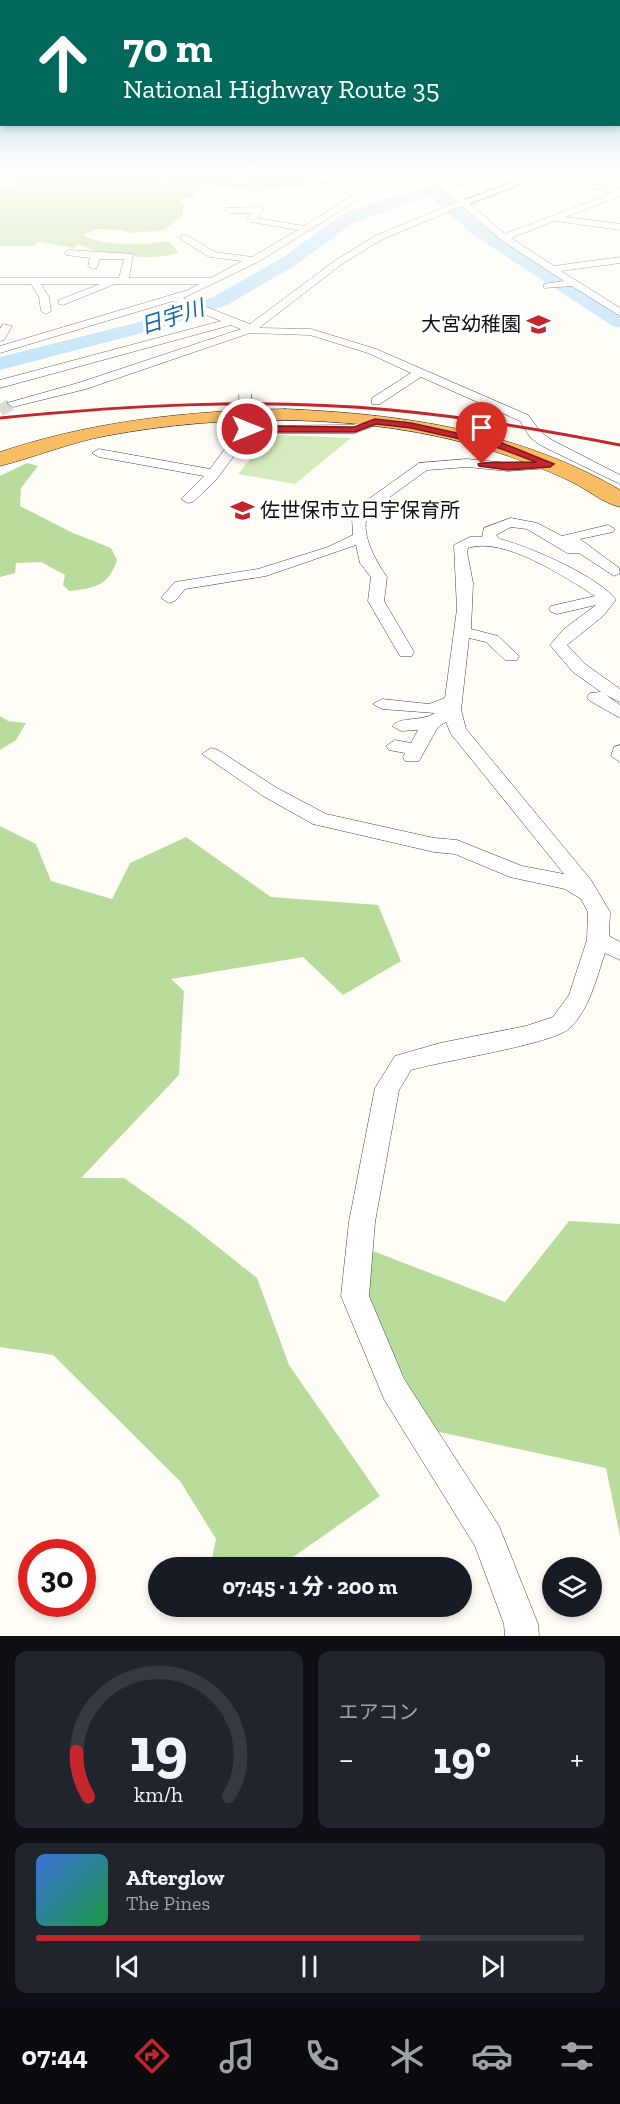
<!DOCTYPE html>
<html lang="ja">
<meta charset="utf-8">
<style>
body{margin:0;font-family:"Zilla Slab","Noto Sans JP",serif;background:#20242c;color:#f1f3f6;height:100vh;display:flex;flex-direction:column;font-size:22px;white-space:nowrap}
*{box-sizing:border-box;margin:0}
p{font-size:20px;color:#9ea1a6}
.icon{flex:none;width:33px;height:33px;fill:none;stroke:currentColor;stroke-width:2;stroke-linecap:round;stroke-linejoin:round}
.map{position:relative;height:1636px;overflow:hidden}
.sheet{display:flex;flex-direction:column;gap:15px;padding:15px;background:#0d0f14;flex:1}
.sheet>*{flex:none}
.hud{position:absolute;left:0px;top:0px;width:621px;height:126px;box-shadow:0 3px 9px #0003;background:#00695c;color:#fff;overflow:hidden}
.buttons{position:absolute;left:542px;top:1557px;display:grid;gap:12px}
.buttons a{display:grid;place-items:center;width:60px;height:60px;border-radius:50%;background:#171b24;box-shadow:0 3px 9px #0003;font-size:30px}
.speed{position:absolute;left:18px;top:1539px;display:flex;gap:12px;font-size:30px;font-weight:700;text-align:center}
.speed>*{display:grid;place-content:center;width:78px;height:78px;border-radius:50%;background:#171b24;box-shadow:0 3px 9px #0003;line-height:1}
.speed .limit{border:9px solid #d22;background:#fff;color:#111}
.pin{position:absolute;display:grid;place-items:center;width:51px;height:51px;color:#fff;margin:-62px -26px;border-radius:50% 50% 50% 0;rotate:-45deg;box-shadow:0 0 6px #0007}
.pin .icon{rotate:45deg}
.me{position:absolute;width:66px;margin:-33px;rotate:90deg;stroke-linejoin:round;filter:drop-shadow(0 0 4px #0008)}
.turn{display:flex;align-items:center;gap:21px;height:126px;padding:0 24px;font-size:27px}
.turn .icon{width:78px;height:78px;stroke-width:2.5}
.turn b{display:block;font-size:42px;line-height:51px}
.big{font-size:45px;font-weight:800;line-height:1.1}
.sheet .card{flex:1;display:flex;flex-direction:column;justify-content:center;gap:9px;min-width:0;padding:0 21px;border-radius:12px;background:#20242c}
.sheet .dial{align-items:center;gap:0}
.dial svg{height:156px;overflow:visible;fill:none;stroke:#363941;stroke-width:7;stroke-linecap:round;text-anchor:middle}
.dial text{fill:#f1f3f6;stroke:none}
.song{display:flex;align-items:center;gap:18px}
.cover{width:72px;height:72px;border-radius:9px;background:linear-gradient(135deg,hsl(220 70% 55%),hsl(140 70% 35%))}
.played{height:6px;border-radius:3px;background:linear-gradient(90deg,#c4262e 70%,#363941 70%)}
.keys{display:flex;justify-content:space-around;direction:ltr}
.heat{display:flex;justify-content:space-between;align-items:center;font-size:33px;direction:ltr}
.sheet .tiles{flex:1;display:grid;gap:15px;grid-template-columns:1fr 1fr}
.card:last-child{grid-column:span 2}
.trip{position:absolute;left:148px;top:1557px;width:324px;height:60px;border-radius:30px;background:#171b24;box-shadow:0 3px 9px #0003;font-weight:800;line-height:60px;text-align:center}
.tabs{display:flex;height:96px;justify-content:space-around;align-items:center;background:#090b0e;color:#9ea1a6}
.tabs .icon{width:42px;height:42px}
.tabs .selected{color:#c4262e}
.tabs b{font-size:27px;color:#f1f3f6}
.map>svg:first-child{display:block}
.green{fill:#d5ebbd}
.forest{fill:#b9dc9c}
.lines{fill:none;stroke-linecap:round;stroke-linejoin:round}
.river{fill:#b9e0f7;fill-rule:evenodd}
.minor-tunnel{stroke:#dbdad3;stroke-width:12;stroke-dasharray:12 6;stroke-linecap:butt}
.minor-casing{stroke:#444;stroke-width:1}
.tertiary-casing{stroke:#444;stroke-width:2}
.trunk-casing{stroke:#222;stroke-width:1}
.minor{fill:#fff;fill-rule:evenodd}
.tertiary{fill:#fff;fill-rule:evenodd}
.trunk{fill:#f7bc64;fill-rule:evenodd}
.rail{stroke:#c4262e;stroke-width:3}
.minor-bridge-casing{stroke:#444;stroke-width:13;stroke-linecap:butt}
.minor-bridge{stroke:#fff;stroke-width:12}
.route{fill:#c4262e;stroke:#7f191e;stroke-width:1.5}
.labels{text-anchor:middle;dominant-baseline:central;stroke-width:6;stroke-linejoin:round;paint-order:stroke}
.far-poi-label{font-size:20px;fill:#111;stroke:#fff;text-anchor:end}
.far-water-label{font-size:22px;font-style:italic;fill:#1768a6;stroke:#fff}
</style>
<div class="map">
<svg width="620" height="1636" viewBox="0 0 620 1636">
<rect width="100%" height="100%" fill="#fffdf5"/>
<polygon class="green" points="282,435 351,438 295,484 238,474 250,459 239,457 248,440 258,436"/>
<g class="forest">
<path d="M35,172L83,175L81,172H120L122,174L168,178L167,175L185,172L213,173L241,179L259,175H301L303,172L363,173H318V176L301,181L314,182L346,175L349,179H373L256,191L200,184L202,187L194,192L197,196L179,200L184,206L182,216L164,230L130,233L124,230L96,229L83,235C100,245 125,244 145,244C153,244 160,241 169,242L179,252C160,261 121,256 99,252C92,251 86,246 78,244L74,248L38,241L34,246H0V188H17L11,184L15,182L16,177L35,176Z"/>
<path d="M27,463L38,466L21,488L20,506L73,533L111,548L117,560C108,587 94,588 69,591L63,585L65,575L41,562L16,563L15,573L0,577V476Z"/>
<polygon points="0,716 8,721 26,723 16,740 0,750"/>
<polygon points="0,826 36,844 51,881 112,899 130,863 186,837 271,897 378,905 401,961 343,995 303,957 171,979 184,991 179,1075 81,1178 124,1178 189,1224 257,1278 289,1365 380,1496 279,1567 210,1567 216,1539 180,1481 53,1355 0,1347"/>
<polygon points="569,1221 620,1224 620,1536 606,1468 430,1430 355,1278 373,1251 505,1302"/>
</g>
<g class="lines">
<polygon class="river" points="480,172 504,172 501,175 445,192 485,227 620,313 620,328 613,326 473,235 430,196 353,223 294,266 227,305 157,329 0,370 0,357 143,321 213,297 282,258 341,215 383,200"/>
<polyline class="minor-tunnel" points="0,411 13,403"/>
<defs>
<g id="minor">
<path d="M368,172H383L410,177L442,172L437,175L505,234L612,193L536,177V173L620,189V196L565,217L620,224V230L555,221L511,238L554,266L620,257V263L561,271L620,308V316L572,286L544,288V284L564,281L501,240L462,206L381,240L342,264L259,328L311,329L376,349L528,415L540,431L550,439L620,475V484L540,445L530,437L520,421L421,377L380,404H372V398L411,373L368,353L310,335L250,333L86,389L13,407L7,403L78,383L241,329L231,325L0,388V380L221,321L173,301L0,353V346L188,290L199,284H115L63,305L59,304V300L100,284H41L49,297L51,311L46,314L41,311L39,297L31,284H0V278H119L124,259H100L97,268L93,269L88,266L90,258L66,255L64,253L69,250L133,254L129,278H211L242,261L209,257L181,239V235H187L215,252L252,257L298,230L251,222L247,218L252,213H229L225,210L226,208L260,207L264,210L257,218L304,226L361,190L399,180ZM429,177L457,202L375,236L336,260L250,324L183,298L258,262L367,194Z"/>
<polygon points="3,324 12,326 4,340 0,341 0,329"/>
<polygon points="375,417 381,421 379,424 355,433 251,433 216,480 193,502 188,503 181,499 204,476 99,457 92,453 99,449 210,469 242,426 353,425"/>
<path d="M467,459L508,463L550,460L557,464L550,468L508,471L467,467L427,470L369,512C358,530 376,562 387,577L384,601L414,652L412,656H400L368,601L371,577L360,563L356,545L266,576L185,589L175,601L169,603L161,598L175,582L258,569L328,547L353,535L352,517L359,506L419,463Z"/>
<path d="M511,518L537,523L562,536L608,525L615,529L613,532L580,539L619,568L620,573L614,576L579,553H567L527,529L511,527L496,535L500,539C530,547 598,576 616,600L603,616L567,645L585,664L620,689V702L606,695L620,705V718L590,701L587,697L590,693L601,692L573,672L550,645L564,629L596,605L557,614L551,612L549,609L551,606L595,596C565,577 504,536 468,548L467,552L473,583L471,629L498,636L519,656L517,660H505L486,642L469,638L461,710L466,729L591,880L610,912L609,936L620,942V960L605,953C596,979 590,1008 570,1028C554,1044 441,1061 411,1070L399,1090L375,1222L369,1296L404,1379L499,1526L538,1624L539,1636H505L504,1624L475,1546L384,1399L341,1296L349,1222L375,1088L395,1056L440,1043L526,1026L553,1017L569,995L587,940L588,912L581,899L565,889L510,877L455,854L434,852L313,824L263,796L202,754L211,748L218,750L277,788L326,814L434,838L457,840L522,866L564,874L451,734L446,722L438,727L419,761H405L403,757L405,753L389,750L386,746L395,740L411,743L418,730L401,731L392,726C400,716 422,722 435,713L382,709L373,704L382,699L429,704L445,698L457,609L454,545L470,537H482L484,528Z"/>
<polygon points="620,745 620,762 611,756 614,747"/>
</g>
<polygon id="tertiary" points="538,172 552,172 466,205 457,203"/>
<path id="trunk" d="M285,409C401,414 517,430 620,490V507C603,503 588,490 572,482C545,469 516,458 487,449C367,413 228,413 105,436C69,443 35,457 0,466V452C93,421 187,411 285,409Z"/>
</defs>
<use href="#minor" class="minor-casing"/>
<use href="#tertiary" class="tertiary-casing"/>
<use href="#trunk" class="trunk-casing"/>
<use href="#minor" class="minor"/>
<use href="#tertiary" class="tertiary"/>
<use href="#trunk" class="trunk"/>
<path class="rail" d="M0,418C130,405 261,398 391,410C468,417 544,430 620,445"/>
<defs>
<polyline id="minor-bridge" points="245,394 247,429"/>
</defs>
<use href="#minor-bridge" class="minor-bridge-casing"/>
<use href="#minor-bridge" class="minor-bridge"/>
</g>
<linearGradient id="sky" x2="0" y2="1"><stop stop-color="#95c6ee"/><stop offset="0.43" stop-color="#fffefa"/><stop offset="1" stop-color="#fffefa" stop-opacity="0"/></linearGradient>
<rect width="620" height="401" fill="url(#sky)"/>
<path class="route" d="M375,419L411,423L502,443L554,464L550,467L508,470L479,466L478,464C482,461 525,463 536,462L496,447L411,428L376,424L355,432H247L242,429L247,426L354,427Z"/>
<defs>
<symbol id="school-bare" viewBox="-9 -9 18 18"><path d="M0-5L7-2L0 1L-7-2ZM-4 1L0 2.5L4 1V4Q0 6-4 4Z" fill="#c4262e" stroke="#fff" stroke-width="2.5" paint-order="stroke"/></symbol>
</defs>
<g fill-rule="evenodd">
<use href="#school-bare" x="522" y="308" width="33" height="33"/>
<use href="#school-bare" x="226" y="494" width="33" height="33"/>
</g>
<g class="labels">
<g class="far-poi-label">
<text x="521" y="324">大宮幼稚園</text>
<text x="260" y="510" text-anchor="start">佐世保市立日宇保育所</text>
</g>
<g class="far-water-label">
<text transform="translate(172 317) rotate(-18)">日宇川</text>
</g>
</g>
</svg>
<div class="buttons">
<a><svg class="icon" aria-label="layers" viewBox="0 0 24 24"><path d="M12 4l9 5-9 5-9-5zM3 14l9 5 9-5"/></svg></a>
</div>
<div class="speed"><div class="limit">30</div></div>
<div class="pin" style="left:482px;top:464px;background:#d93025"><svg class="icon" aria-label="arrive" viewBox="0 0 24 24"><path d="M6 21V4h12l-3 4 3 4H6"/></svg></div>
<svg class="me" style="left:247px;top:429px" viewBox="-20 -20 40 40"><circle r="17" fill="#c4262e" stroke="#fff" stroke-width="3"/><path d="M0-11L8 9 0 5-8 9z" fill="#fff"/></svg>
<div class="trip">07:45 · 1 分 · 200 m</div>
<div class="hud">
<div class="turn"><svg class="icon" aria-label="ahead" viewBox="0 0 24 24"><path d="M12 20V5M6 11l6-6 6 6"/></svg><div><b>70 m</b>National Highway Route 35</div></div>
</div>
</div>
<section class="sheet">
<div class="tiles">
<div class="card dial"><svg viewBox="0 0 100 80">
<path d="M14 69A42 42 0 1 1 86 69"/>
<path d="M14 69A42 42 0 0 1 8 46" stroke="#c4262e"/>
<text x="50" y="56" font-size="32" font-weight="700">19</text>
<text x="50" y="72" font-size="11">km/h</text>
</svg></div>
<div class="card"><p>エアコン</p>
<div class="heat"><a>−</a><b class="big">19°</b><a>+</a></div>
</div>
<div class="card">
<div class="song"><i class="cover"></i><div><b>Afterglow</b><p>The Pines</p></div></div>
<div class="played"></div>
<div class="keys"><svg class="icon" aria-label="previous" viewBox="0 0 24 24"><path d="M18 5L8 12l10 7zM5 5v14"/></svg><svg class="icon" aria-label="pause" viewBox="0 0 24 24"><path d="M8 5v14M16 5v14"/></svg><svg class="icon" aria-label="next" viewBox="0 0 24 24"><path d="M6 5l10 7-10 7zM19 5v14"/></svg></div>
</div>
</div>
</section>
<nav class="tabs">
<b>07:44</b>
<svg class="icon selected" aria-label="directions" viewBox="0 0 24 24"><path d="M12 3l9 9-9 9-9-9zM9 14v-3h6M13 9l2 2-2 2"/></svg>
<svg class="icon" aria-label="music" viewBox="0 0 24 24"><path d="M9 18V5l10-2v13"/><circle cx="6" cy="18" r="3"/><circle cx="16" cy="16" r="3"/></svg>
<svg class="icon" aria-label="phone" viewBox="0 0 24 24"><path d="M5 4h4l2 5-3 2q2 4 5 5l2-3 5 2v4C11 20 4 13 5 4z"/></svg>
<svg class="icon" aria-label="climate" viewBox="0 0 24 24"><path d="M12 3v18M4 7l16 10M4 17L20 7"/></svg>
<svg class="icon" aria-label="car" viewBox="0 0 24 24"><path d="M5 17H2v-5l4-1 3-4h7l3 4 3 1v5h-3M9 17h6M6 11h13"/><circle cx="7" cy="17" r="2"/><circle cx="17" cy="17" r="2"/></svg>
<svg class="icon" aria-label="filters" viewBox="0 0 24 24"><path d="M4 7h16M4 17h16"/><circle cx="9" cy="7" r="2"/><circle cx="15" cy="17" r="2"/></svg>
</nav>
